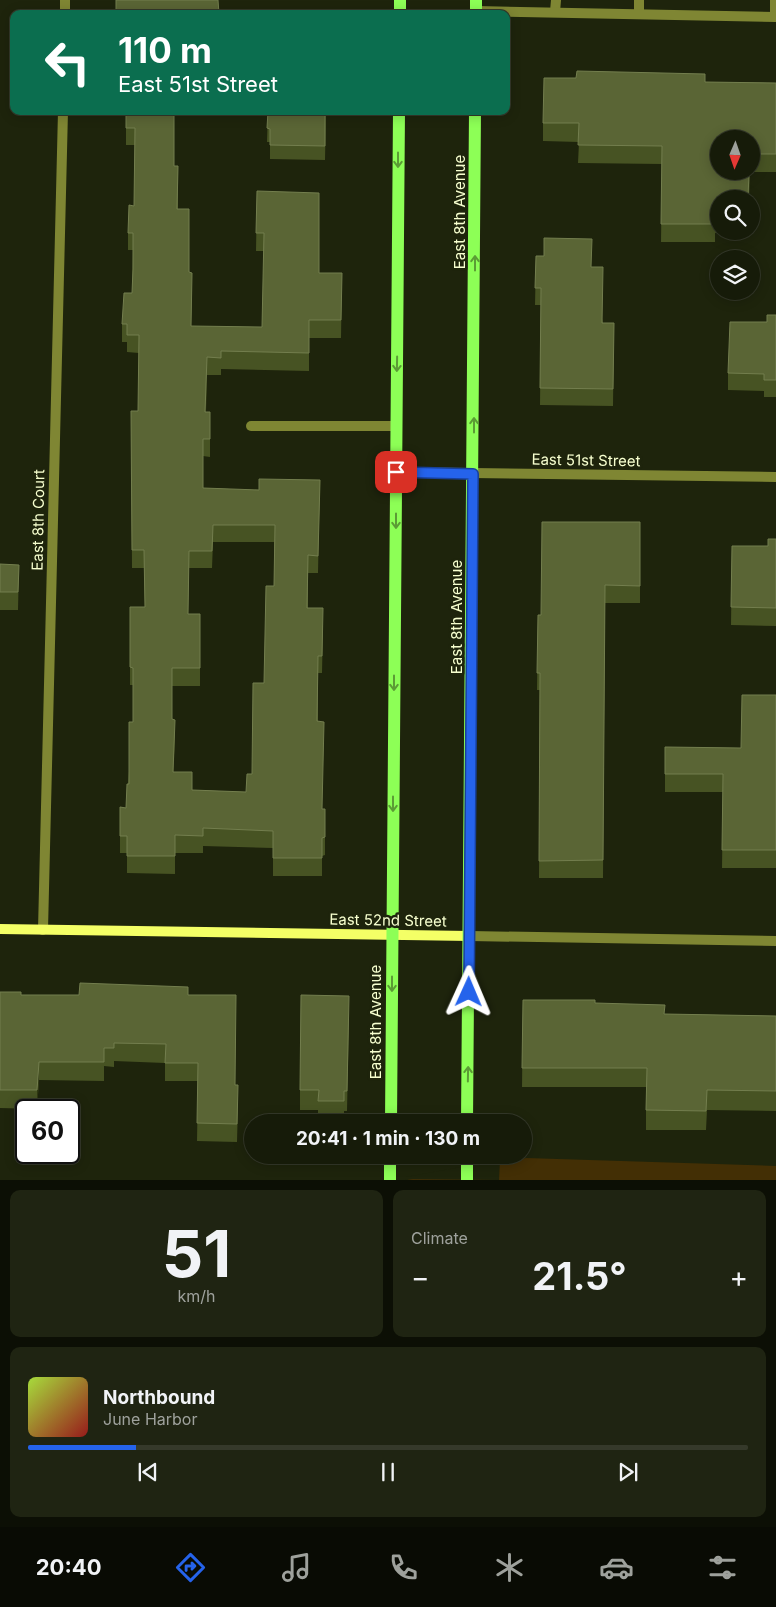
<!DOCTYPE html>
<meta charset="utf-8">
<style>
body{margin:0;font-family:Inter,sans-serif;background:#1f2412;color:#f1f3f6;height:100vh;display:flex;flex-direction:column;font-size:19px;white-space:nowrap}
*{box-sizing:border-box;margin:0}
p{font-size:16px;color:#9ea19c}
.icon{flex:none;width:28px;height:28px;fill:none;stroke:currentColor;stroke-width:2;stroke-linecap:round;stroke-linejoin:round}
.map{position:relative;height:1180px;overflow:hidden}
.side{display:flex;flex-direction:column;gap:10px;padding:10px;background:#0c0f05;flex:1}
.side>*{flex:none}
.banner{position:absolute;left:10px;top:10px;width:500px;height:105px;border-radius:10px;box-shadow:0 2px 12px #0003,0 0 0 1px #35392a;background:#0b6e4f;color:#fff;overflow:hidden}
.needle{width:32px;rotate:182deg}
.buttons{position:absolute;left:710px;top:130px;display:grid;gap:10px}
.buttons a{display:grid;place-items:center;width:50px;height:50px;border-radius:50%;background:#161b09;box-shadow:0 2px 12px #0003,0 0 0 1px #35392a;font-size:25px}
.speed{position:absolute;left:15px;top:1099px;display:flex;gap:10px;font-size:25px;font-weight:700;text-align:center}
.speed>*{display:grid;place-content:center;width:65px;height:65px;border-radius:50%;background:#161b09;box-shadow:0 2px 12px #0003,0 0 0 1px #35392a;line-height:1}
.speed .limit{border:2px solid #111;border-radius:8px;background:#fff;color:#111}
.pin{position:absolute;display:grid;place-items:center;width:42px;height:42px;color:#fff;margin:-21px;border-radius:10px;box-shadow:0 2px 8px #0006}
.me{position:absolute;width:55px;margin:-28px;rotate:1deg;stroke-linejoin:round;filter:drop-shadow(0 0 4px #0008)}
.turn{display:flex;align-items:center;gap:18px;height:105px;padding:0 25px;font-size:22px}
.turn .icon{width:65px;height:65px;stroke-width:2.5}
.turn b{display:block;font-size:35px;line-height:42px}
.big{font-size:38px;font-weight:700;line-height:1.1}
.side .card{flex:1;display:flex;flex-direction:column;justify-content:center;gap:8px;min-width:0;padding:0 18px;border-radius:10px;background:#1f2412}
.side .dial{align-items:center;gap:0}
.dial b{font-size:65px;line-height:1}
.song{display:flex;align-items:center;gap:15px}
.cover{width:60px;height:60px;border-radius:8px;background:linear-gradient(135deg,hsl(80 70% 55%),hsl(0 70% 35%))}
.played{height:5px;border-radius:2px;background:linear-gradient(90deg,#2563eb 15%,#35392a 15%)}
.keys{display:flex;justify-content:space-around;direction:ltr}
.heat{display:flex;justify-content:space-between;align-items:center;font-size:28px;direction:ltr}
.side .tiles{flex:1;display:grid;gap:10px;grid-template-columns:1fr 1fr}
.card:last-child{grid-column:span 2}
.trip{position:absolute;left:244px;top:1114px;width:288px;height:50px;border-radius:25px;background:#161b09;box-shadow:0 2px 12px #0003,0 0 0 1px #35392a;font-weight:700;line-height:50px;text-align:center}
.dock{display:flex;height:80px;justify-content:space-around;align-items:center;background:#090b04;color:#9ea19c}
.dock .icon{width:35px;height:35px}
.dock .on{color:#2563eb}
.dock b{font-size:22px;color:#f1f3f6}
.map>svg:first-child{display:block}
.water{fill:#432f05}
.pier{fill:#1e240c}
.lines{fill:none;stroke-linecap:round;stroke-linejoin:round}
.lane{stroke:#7f8633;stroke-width:10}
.street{stroke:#7f8633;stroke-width:10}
.secondary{stroke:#f4ff66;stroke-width:10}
.primary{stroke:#8dff56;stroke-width:12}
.wall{fill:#475323;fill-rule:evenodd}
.shaded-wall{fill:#2f3812}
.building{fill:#5a6535;stroke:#737e4e;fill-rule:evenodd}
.oneway{stroke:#5b9c35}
.route-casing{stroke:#184099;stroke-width:12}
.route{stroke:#2563eb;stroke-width:9}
.labels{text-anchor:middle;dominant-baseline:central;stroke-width:5;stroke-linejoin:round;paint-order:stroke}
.street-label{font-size:15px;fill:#f7ffcf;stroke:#1e240c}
</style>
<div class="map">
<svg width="776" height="1180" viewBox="0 0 776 1180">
<rect width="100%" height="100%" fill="#1e240c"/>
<polygon class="water" points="526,1158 776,1166 776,1180 407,1180"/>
<polygon class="pier" points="500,1160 499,1180 404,1179 406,1177"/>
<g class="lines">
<g class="lane">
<polyline points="639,0 639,14"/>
<polyline points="555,12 556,0"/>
<polyline points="775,17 775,0"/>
<polyline points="251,426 396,426"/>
</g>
<g class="street">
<polyline points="476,11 776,17"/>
<polyline points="65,14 65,0"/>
<polyline points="396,472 776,477"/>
<polyline points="43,930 63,111"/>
<polyline points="470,936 776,941"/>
</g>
<polyline class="secondary" points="0,929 470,936"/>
<g class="primary">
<polyline points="400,14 400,0"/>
<polyline points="476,14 476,0"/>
<polyline points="391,1122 399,111"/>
<polyline points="467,1122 475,111"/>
<polyline points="390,1180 390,1155"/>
<polyline points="467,1180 467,1155"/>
</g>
</g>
<g class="wall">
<path d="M576,78L705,82L776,83V172H750L749,199H719V231H742L715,233V242H661L662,164L578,163L579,142L543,141V123ZM751,139V171H719Z"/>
<path d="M126,111L174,166H178V209L192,290L191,326L262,327L264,251H256L257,191L319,273H342L341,338H309V371L221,369V375H207L206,412H210V457L203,456V488L259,490L320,480L318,573H308V608L323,626L322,673H318V721L322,809H325V855L322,856V876H273V848L203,846V853H175V874L127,873V853H120V807L126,808L133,722V685H130V607H145L144,568H132L131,411H138L139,353L127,352V342H122V324L132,293L133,250H128V233L134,206L135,145H126ZM213,542H274V586L264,683L252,774L246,792L192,790L173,772L175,737L172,719V686H200V614H188L189,568H212Z"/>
<polygon points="268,111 326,111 325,160 270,159 270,142 267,142"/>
<polygon points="536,256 591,267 603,323 614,323 613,406 540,405 541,305 535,305"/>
<polygon points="776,315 776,397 764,397 764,391 728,390 728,373 767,322"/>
<polygon points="640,522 640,603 605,603 603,878 539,878 540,690 537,690 538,615 541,615"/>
<polygon points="776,539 776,626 731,625 732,546 768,546"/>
<polygon points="0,564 19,565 18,610 0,610"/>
<polygon points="776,695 776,868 722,868 723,792 665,792 665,747 741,748"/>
<polygon points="0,992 21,995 188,995 235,1085 238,1104 237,1142 197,1141 198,1081 165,1081 165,1063 114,1061 114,1067 104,1066 104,1081 39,1080 37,1109 0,1108"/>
<polygon points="523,1000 595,1003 665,1014 776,1016 776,1111 707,1110 706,1130 646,1130 646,1087 522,1087"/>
<polygon points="349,1016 347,1111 344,1111 344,1121 318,1121 318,1110 300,1110 300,1090"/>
</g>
<g class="shaded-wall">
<polygon points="207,357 207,375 205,429 205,412"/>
<polygon points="175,720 175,737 173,789 173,772"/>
<polygon points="39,1062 39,1080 37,1109 37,1090"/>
</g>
<g class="building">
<polygon points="116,0 218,0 219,14 116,14"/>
<polygon points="577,71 705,74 705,82 776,83 776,154 751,154 751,139 719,139 719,171 749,171 748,199 719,199 719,215 715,215 715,224 661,224 662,146 578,145 579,123 543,123 544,78 576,78"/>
<path d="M126,111H174V166H178L177,209H189V272L192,273L191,326L262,327L264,233H256L257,191L319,193V273H342L341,320H309V353L221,351V358L207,357L205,412H210V439H203V488L259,490V479L320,480L318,556L308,555L307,608H323L322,656H318L317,721L324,722L322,809H325V837L322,838V858H273V831L203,828V836L175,835V856H127V836H120V807L126,808L127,784H129V722H133V668L130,667V607H145L144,550H132L131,411H138L139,335H127V324H122L124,293H132L133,269V233H128L129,205L134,206L135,128H126ZM213,525H275L274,586H266L264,683H253L252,774H247L246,792L192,790V772H173L175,720L172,719V668H200V614H188L189,551H212Z"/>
<polygon points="268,111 325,111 325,146 270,145 270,129 267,128"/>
<polygon points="544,238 592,239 591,267 603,267 602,323 614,323 613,389 540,388 541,288 535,288 536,256 544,256"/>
<polygon points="767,315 776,315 776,380 764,380 764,374 728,373 730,322 767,322"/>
<polygon points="542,522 640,522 640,586 605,585 603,860 539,861 540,673 537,673 538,615 541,615"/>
<polygon points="768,539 776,539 776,608 731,607 732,546 768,546"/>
<polygon points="0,564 19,565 18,592 0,592"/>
<polygon points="742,695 776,695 776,850 722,850 723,774 665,774 665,747 741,748"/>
<polygon points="80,983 188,987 188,995 236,995 235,1085 238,1085 237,1124 197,1123 198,1063 165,1063 166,1044 114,1043 114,1048 104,1048 104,1062 39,1062 37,1090 0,1090 0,992 21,992 21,995 79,995"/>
<polygon points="301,995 349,996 347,1091 344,1091 344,1101 318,1101 319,1090 300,1090"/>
<polygon points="523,1000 595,1000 595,1003 665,1005 664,1014 776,1016 776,1091 707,1090 706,1111 646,1110 647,1068 522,1068"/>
</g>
<defs><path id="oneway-shaft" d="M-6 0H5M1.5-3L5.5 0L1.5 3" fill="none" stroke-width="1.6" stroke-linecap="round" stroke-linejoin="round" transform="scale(1.25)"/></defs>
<g class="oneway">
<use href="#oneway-shaft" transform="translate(398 160) rotate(90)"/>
<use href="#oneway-shaft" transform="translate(475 263) rotate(-90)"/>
<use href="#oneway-shaft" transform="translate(397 364) rotate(91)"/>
<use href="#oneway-shaft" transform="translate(474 425) rotate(-90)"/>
<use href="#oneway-shaft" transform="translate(396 521) rotate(90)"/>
<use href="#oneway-shaft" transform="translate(394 683) rotate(90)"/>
<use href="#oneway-shaft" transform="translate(393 804) rotate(90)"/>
<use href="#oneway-shaft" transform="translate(392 984) rotate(90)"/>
<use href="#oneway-shaft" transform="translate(468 1074) rotate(-89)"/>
</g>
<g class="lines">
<defs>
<polyline id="route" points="396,472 473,474 469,992"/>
</defs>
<use href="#route" class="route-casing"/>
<use href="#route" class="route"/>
</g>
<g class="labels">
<g class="street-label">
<text transform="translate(459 212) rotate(-90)">East 8th Avenue</text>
<text transform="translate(586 460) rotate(1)">East 51st Street</text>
<text transform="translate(38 520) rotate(-89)">East 8th Court</text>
<text transform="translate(456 617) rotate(-90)">East 8th Avenue</text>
<text transform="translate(388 920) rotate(1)">East 52nd Street</text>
<text transform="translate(375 1022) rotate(-90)">East 8th Avenue</text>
</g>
</g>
</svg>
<div class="buttons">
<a><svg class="needle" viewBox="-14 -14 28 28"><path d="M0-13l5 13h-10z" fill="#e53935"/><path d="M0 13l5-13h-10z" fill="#9ea19c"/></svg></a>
<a><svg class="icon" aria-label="search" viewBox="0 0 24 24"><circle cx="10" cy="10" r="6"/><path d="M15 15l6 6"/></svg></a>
<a><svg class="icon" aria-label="layers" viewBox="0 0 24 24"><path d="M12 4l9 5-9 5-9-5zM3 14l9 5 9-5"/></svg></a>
</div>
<div class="speed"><div class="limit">60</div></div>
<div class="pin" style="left:396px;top:472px;background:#d93025"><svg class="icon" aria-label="arrive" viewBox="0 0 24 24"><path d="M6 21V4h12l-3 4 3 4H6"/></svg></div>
<svg class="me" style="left:469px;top:992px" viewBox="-20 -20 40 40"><path d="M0-17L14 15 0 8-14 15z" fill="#2563eb" stroke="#fff" stroke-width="4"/></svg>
<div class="trip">20:41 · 1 min · 130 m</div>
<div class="banner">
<div class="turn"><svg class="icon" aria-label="left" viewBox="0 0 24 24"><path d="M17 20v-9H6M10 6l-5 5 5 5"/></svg><div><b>110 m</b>East 51st Street</div></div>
</div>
</div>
<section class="side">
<div class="tiles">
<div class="card dial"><b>51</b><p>km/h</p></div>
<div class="card"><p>Climate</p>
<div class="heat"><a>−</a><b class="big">21.5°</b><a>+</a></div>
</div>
<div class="card">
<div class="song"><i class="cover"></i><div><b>Northbound</b><p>June Harbor</p></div></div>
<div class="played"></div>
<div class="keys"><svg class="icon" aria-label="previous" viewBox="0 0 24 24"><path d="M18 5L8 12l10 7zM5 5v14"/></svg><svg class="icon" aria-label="pause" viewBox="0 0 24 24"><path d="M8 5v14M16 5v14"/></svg><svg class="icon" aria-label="next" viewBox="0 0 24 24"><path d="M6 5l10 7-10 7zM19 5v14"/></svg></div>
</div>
</div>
</section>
<nav class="dock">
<b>20:40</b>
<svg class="icon on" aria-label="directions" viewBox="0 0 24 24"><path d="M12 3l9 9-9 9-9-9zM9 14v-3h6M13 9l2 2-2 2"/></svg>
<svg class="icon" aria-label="music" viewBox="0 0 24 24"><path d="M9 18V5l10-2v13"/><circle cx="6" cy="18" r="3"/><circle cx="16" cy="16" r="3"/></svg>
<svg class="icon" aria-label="phone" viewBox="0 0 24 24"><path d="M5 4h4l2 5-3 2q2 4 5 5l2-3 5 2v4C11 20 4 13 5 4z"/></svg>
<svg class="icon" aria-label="climate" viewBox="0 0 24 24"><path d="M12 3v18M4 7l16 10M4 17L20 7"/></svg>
<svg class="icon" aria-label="car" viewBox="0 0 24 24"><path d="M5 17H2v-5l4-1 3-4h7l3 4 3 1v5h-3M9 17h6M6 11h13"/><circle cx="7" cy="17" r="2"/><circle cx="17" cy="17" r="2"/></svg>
<svg class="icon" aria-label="filters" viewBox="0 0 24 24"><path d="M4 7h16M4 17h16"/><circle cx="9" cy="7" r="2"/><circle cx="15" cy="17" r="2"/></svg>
</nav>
